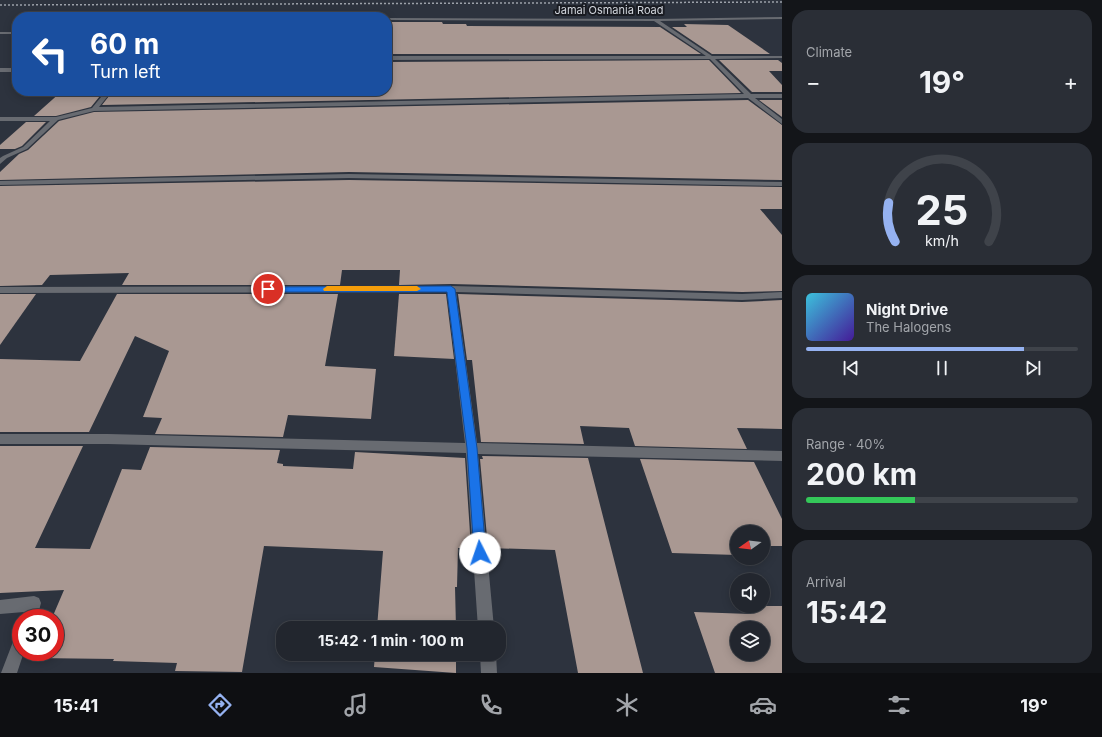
<!DOCTYPE html>
<meta charset="utf-8">
<style>
body{margin:0;font-family:Inter,sans-serif;background:#2a2e36;color:#f1f3f6;height:100vh;display:flex;flex-direction:column;font-size:15px;white-space:nowrap}
*{box-sizing:border-box;margin:0}
p{font-size:13px;color:#a2a5aa}
.icon{flex:none;width:22px;height:22px;fill:none;stroke:currentColor;stroke-width:2;stroke-linecap:round;stroke-linejoin:round}
.map{position:relative;flex:1;overflow:hidden}
.details{display:flex;flex-direction:column;gap:10px;padding:10px;background:#131519;width:320px}
.details>*{flex:none}
.banner{position:absolute;left:12px;top:12px;width:380px;height:84px;border-radius:16px;box-shadow:0 2px 10px #0003,0 0 0 1px #3f434a;background:#1a4fa0;color:#fff;overflow:hidden}
.needle{width:26px;rotate:256deg}
.tools{position:absolute;left:730px;top:525px;display:grid;gap:8px}
.tools a{display:grid;place-items:center;width:40px;height:40px;border-radius:50%;background:#22262e;box-shadow:0 2px 10px #0003,0 0 0 1px #3f434a;font-size:20px}
.speed{position:absolute;left:12px;top:609px;display:flex;gap:8px;font-size:20px;font-weight:700;text-align:center}
.speed>*{display:grid;place-content:center;width:52px;height:52px;border-radius:50%;background:#22262e;box-shadow:0 2px 10px #0003,0 0 0 1px #3f434a;line-height:1}
.speed .limit{border:6px solid #d22;background:#fff;color:#111}
.pin{position:absolute;display:grid;place-items:center;width:34px;height:34px;color:#fff;margin:-17px;border:2px solid #fff;border-radius:50%;box-shadow:0 1px 4px #0007}
.me{position:absolute;width:44px;margin:-22px;rotate:356deg;stroke-linejoin:round;filter:drop-shadow(0 0 3px #0008)}
.turn{display:flex;align-items:center;gap:14px;height:84px;padding:0 12px;font-size:18px}
.turn .icon{width:52px;height:52px;stroke-width:2.5}
.turn b{display:block;font-size:28px;line-height:34px}
.big{font-size:30px;font-weight:700;line-height:1.1}
.details .tile{flex:1;display:flex;flex-direction:column;justify-content:center;gap:6px;min-width:0;padding:0 14px;border-radius:16px;background:#2a2e36}
.details .dial{align-items:center;gap:0}
.dial svg{height:104px;overflow:visible;fill:none;stroke:#3f434a;stroke-width:7;stroke-linecap:round;text-anchor:middle}
.dial text{fill:#f1f3f6;stroke:none}
.song{display:flex;align-items:center;gap:12px}
.cover{width:48px;height:48px;border-radius:6px;background:linear-gradient(135deg,hsl(190 70% 55%),hsl(260 70% 35%))}
.played{height:4px;border-radius:2px;background:linear-gradient(90deg,#95b2f1 80%,#3f434a 80%)}
.keys{display:flex;justify-content:space-around;direction:ltr}
.heat{display:flex;justify-content:space-between;align-items:center;font-size:22px;direction:ltr}
.charge{height:6px;border-radius:3px;background:linear-gradient(90deg,#34c759 40%,#3f434a 0)}
.trip{position:absolute;left:276px;top:621px;width:230px;height:40px;border-radius:16px;background:#22262e;box-shadow:0 2px 10px #0003,0 0 0 1px #3f434a;font-weight:700;line-height:40px;text-align:center}
.dock{display:flex;height:64px;justify-content:space-around;align-items:center;background:#0e0f12;color:#a2a5aa}
.dock .icon{width:28px;height:28px}
.dock .on{color:#95b2f1}
.dock b{font-size:18px;color:#f1f3f6}
main{display:flex;flex:1;min-height:0}
.map>svg:first-child{display:block}
.building{fill:#a99892;fill-rule:evenodd}
.lines{fill:none;stroke-linecap:round;stroke-linejoin:round}
.minor{fill:#686b71;fill-rule:evenodd}
.rail{stroke:#9ca1a9;stroke-width:1.5;stroke-dasharray:2 2;stroke-linecap:butt}
.route{fill:#1a73e8;stroke:#114b97}
.slow{fill:#f59e0b}
.labels{text-anchor:middle;dominant-baseline:central;stroke-width:4;stroke-linejoin:round;paint-order:stroke}
.far-street-label{font-size:11px;fill:#d1d5dc;stroke:#181a20}
</style>
<main>
<div class="map">
<svg width="782" height="673" viewBox="0 0 782 673">
<rect width="100%" height="100%" fill="#2d333e"/>
<g class="building">
<polygon points="387,22 442,22 443,24 466,24 467,26 660,27 701,54 387,54"/>
<polygon points="684,24 728,25 770,54 712,54 672,27 687,27"/>
<polygon points="709,60 741,93 102,105 113,91 387,91 387,62"/>
<polygon points="719,60 778,60 782,63 782,71 769,71 782,85 782,92 752,92"/>
<polygon points="62,91 104,91 91,107 56,116 34,116"/>
<polygon points="748,100 782,125 782,180 349,172 0,180 0,172 19,154 28,150 59,121 94,112"/>
<polygon points="759,100 782,100 782,117"/>
<polygon points="26,122 46,122 22,146 15,149 0,149 0,145"/>
<polygon points="349,180 782,187 782,209 760,209 782,235 782,291 742,292 451,284 399,285 400,270 342,270 340,285 122,285 129,273 50,275 42,285 0,286 0,186"/>
<polygon points="0,294 36,294 0,345"/>
<polygon points="117,294 338,294 325,366 376,369 371,419 288,415 283,437 155,434 162,418 143,417 169,351 135,336 89,432 0,432 0,359 80,361"/>
<polygon points="399,294 446,294 454,359 394,356"/>
<polygon points="458,294 742,302 782,300 782,429 737,428 747,449 635,446 629,428 580,426 584,444 481,442 472,360 467,360"/>
<polygon points="0,446 83,446 35,548 90,549 122,469 141,470 150,447 280,450 277,463 283,464 283,466 353,469 355,452 465,458 471,548 458,548 457,587 455,587 456,628 377,628 383,551 264,546 242,672 175,671 177,663 113,661 114,659 36,658 38,652 55,652 55,618 52,618 64,590 0,593"/>
<polygon points="482,456 588,458 643,673 578,673 555,550 488,548 480,459 483,459"/>
<polygon points="640,459 754,462 782,519 782,546 763,546 763,532 737,532 737,555 672,553"/>
<path d="M747,606H782V673H715L694,612L750,614ZM737,628H763V654H737Z"/>
<polygon points="375,654 456,654 456,673 374,667"/>
</g>
<g class="lines">
<g class="minor">
<polygon points="782,17 782,19 660,21 712,56 782,56 782,58 715,59 751,94 782,94 782,98 755,98 782,119 782,124 748,98 94,111 58,120 27,149 7,158 0,164 0,158 3,156 23,147 50,121 0,121 0,117 56,117 92,108 106,91 112,91 99,107 744,94 710,59 387,60 387,56 706,56 654,21 387,20 387,18 655,19"/>
<rect x="0" y="32" width="17" height="2"/>
<rect x="0" y="68" width="17" height="4"/>
<polygon points="349,174 782,182 782,186 349,178 0,185 0,181"/>
<polygon points="451,286 742,294 782,292 782,298 742,300 456,292 477,443 782,451 782,461 478,454 494,628 478,628 466,453 108,444 0,444 0,434 108,434 465,443 447,292 0,293 0,287"/>
<polygon points="34,596 39,598 41,603 37,618 21,618 24,612 0,614 0,600"/>
<polygon points="21,631 21,652 24,652 17,673 1,673 16,634"/>
<polygon points="480,654 496,654 497,673 481,673"/>
</g>
<polyline class="rail" points="0,5 782,2"/>
</g>
<polygon class="route" points="451,286 455,289 477,448 486,553 484,557 480,559 475,557 474,553 467,448 447,292 268,292 264,289 268,287"/>
<polygon class="slow" points="327,286 417,286 421,289 417,291 324,291 323,289"/>
<g class="labels">
<g class="far-street-label">
<text x="609" y="10">Jamai Osmania Road</text>
</g>
</g>
</svg>
<div class="tools">
<a><svg class="needle" viewBox="-14 -14 28 28"><path d="M0-13l5 13h-10z" fill="#e53935"/><path d="M0 13l5-13h-10z" fill="#a2a5aa"/></svg></a>
<a><svg class="icon" aria-label="sound" viewBox="0 0 24 24"><path d="M4 9h4l5-4v14l-5-4H4zM17 9q2 3 0 6"/></svg></a>
<a><svg class="icon" aria-label="layers" viewBox="0 0 24 24"><path d="M12 4l9 5-9 5-9-5zM3 14l9 5 9-5"/></svg></a>
</div>
<div class="speed"><div class="limit">30</div></div>
<div class="pin" style="left:268px;top:289px;background:#d93025"><svg class="icon" aria-label="arrive" viewBox="0 0 24 24"><path d="M6 21V4h12l-3 4 3 4H6"/></svg></div>
<svg class="me" style="left:480px;top:553px" viewBox="-20 -20 40 40"><circle r="19" fill="#fff"/><path d="M0-13L10 11 0 6-10 11z" fill="#1a73e8"/></svg>
<div class="trip">15:42 · 1 min · 100 m</div>
<div class="banner">
<div class="turn"><svg class="icon" aria-label="left" viewBox="0 0 24 24"><path d="M17 20v-9H6M10 6l-5 5 5 5"/></svg><div><b>60 m</b>Turn left</div></div>
</div>
</div>
<section class="details">
<div class="tile"><p>Climate</p>
<div class="heat"><a>−</a><b class="big">19°</b><a>+</a></div>
</div>
<div class="tile dial"><svg viewBox="0 0 100 80">
<path d="M14 69A42 42 0 1 1 86 69"/>
<path d="M14 69A42 42 0 0 1 9 39" stroke="#95b2f1"/>
<text x="50" y="56" font-size="32" font-weight="700">25</text>
<text x="50" y="72" font-size="11">km/h</text>
</svg></div>
<div class="tile">
<div class="song"><i class="cover"></i><div><b>Night Drive</b><p>The Halogens</p></div></div>
<div class="played"></div>
<div class="keys"><svg class="icon" aria-label="previous" viewBox="0 0 24 24"><path d="M18 5L8 12l10 7zM5 5v14"/></svg><svg class="icon" aria-label="pause" viewBox="0 0 24 24"><path d="M8 5v14M16 5v14"/></svg><svg class="icon" aria-label="next" viewBox="0 0 24 24"><path d="M6 5l10 7-10 7zM19 5v14"/></svg></div>
</div>
<div class="tile"><p>Range · 40%</p><b class="big">200 km</b><div class="charge"></div></div>
<div class="tile"><p>Arrival</p><b class="big">15:42</b></div>
</section>
</main>
<nav class="dock">
<b>15:41</b>
<svg class="icon on" aria-label="directions" viewBox="0 0 24 24"><path d="M12 3l9 9-9 9-9-9zM9 14v-3h6M13 9l2 2-2 2"/></svg>
<svg class="icon" aria-label="music" viewBox="0 0 24 24"><path d="M9 18V5l10-2v13"/><circle cx="6" cy="18" r="3"/><circle cx="16" cy="16" r="3"/></svg>
<svg class="icon" aria-label="phone" viewBox="0 0 24 24"><path d="M5 4h4l2 5-3 2q2 4 5 5l2-3 5 2v4C11 20 4 13 5 4z"/></svg>
<svg class="icon" aria-label="climate" viewBox="0 0 24 24"><path d="M12 3v18M4 7l16 10M4 17L20 7"/></svg>
<svg class="icon" aria-label="car" viewBox="0 0 24 24"><path d="M5 17H2v-5l4-1 3-4h7l3 4 3 1v5h-3M9 17h6M6 11h13"/><circle cx="7" cy="17" r="2"/><circle cx="17" cy="17" r="2"/></svg>
<svg class="icon" aria-label="filters" viewBox="0 0 24 24"><path d="M4 7h16M4 17h16"/><circle cx="9" cy="7" r="2"/><circle cx="15" cy="17" r="2"/></svg>
<b>19°</b>
</nav>
